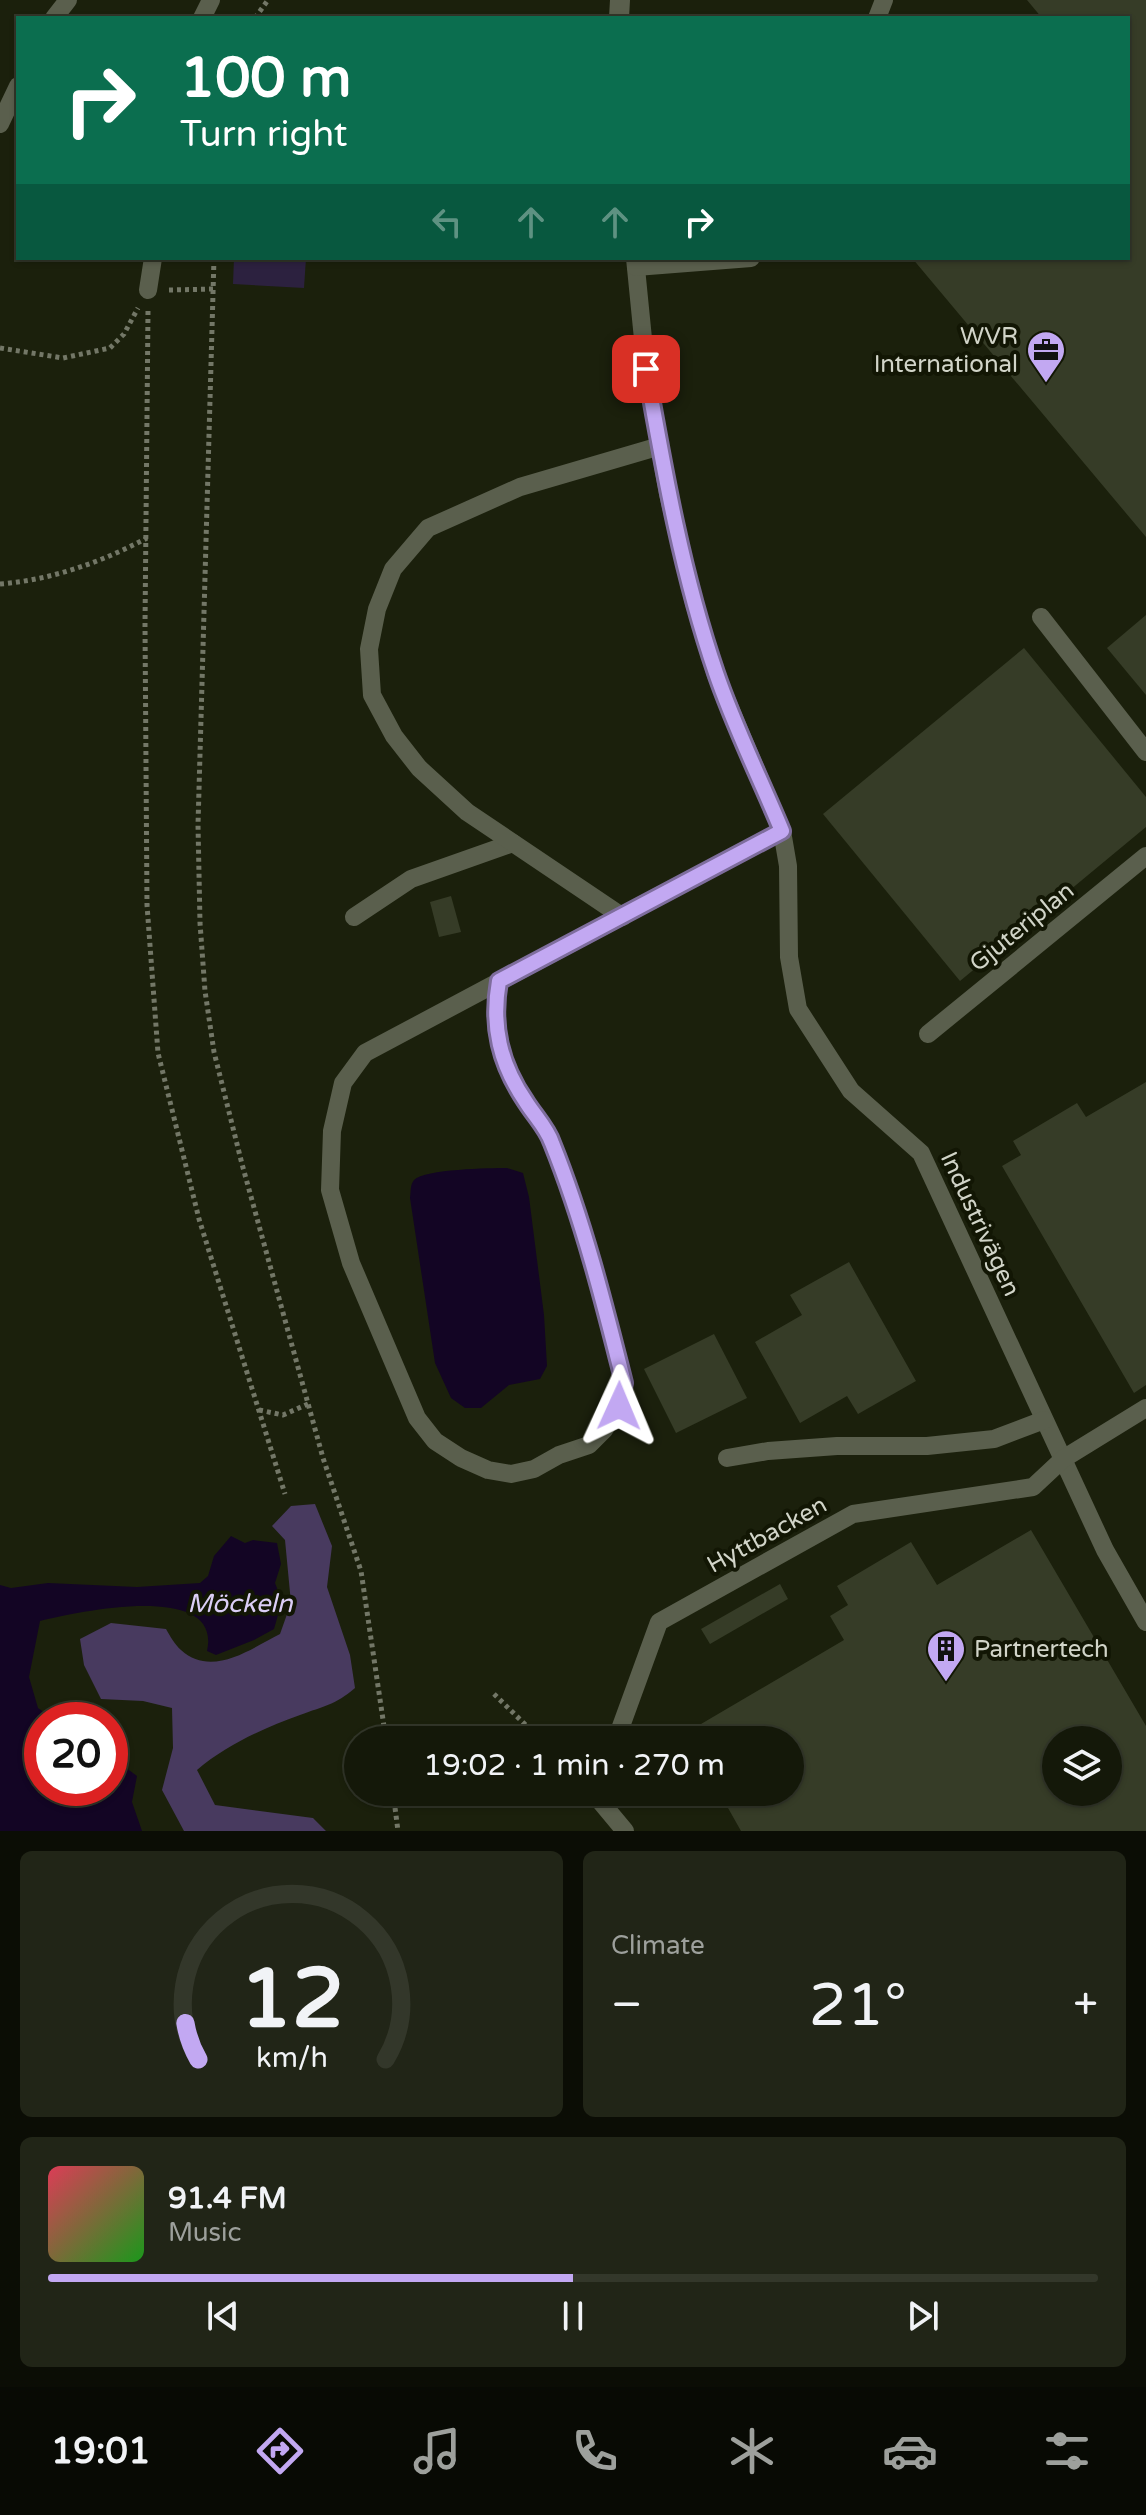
<!DOCTYPE html>
<meta charset="utf-8">
<style>
body{margin:0;font-family:"Varela Round",sans-serif;background:#212517;color:#f1f3f6;height:100vh;display:flex;flex-direction:column;font-size:30px;white-space:nowrap}
*{box-sizing:border-box;margin:0}
p{font-size:26px;color:#9da09c}
.icon{flex:none;width:44px;height:44px;fill:none;stroke:currentColor;stroke-width:2;stroke-linecap:round;stroke-linejoin:round}
.map{position:relative;height:1831px;overflow:hidden}
.details{display:flex;flex-direction:column;gap:20px;padding:20px;background:#0b0d05;flex:1}
.details>*{flex:none}
.banner{position:absolute;left:16px;top:16px;width:1114px;height:244px;border-radius:0px;box-shadow:0 2px 6px #0004,0 0 0 2px #33372a;background:#0b6e4f;color:#fff;overflow:hidden}
.controls{position:absolute;left:1042px;top:1726px;display:grid;gap:16px}
.controls a{display:grid;place-items:center;width:80px;height:80px;border-radius:50%;background:#141809;box-shadow:0 2px 6px #0004,0 0 0 2px #33372a;font-size:40px}
.speed{position:absolute;left:24px;top:1702px;display:flex;gap:16px;font-size:40px;font-weight:700;text-align:center}
.speed>*{display:grid;place-content:center;width:104px;height:104px;border-radius:50%;background:#141809;box-shadow:0 2px 6px #0004,0 0 0 2px #33372a;line-height:1}
.speed .limit{border:12px solid #d22;background:#fff;color:#111}
.pin{position:absolute;display:grid;place-items:center;width:68px;height:68px;color:#fff;margin:-34px;border-radius:16px;box-shadow:0 4px 12px #0006}
.me{position:absolute;width:88px;margin:-44px;rotate:1deg;stroke-linejoin:round;filter:drop-shadow(0 0 6px #0008)}
.turn{display:flex;align-items:center;gap:28px;height:168px;padding:0 32px;font-size:36px}
.turn .icon{width:104px;height:104px;stroke-width:2.5}
.turn b{display:block;font-size:56px;line-height:68px}
.lanes{display:flex;align-items:center;height:76px;padding:0 32px;background:#0003;justify-content:center;gap:40px;direction:ltr}
.lanes .off{opacity:.35}
.big{font-size:60px;font-weight:600;line-height:1.1}
.details .widget{flex:1;display:flex;flex-direction:column;justify-content:center;gap:12px;min-width:0;padding:0 28px;border-radius:12px;background:#212517}
.details .dial{align-items:center;gap:0}
.dial svg{height:208px;overflow:visible;fill:none;stroke:#33372a;stroke-width:7;stroke-linecap:round;text-anchor:middle}
.dial text{fill:#f1f3f6;stroke:none}
.song{display:flex;align-items:center;gap:24px}
.cover{width:96px;height:96px;border-radius:12px;background:linear-gradient(135deg,hsl(350 70% 55%),hsl(120 70% 35%))}
.played{height:8px;border-radius:4px;background:linear-gradient(90deg,#c2a8f2 50%,#33372a 50%)}
.keys{display:flex;justify-content:space-around;direction:ltr}
.heat{display:flex;justify-content:space-between;align-items:center;font-size:44px;direction:ltr}
.details .tiles{flex:1;display:grid;gap:20px;grid-template-columns:1fr 1fr}
.widget:last-child{grid-column:span 2}
.trip{position:absolute;left:344px;top:1726px;width:460px;height:80px;border-radius:40px;background:#141809;box-shadow:0 2px 6px #0004,0 0 0 2px #33372a;font-weight:600;line-height:80px;text-align:center}
.tabs{display:flex;height:128px;justify-content:space-around;align-items:center;background:#080a04;color:#9da09c}
.tabs .icon{width:56px;height:56px}
.tabs .selected{color:#c2a8f2}
.tabs b{font-size:36px;color:#f1f3f6}
.map>svg:first-child{display:block}
.green{fill:#2c213f}
.forest{fill:#483a5f}
.water{fill:#130524}
.building{fill:#363c27;fill-rule:evenodd}
.lines{fill:none;stroke-linecap:round;stroke-linejoin:round}
.path{stroke:#737767;stroke-width:5;stroke-dasharray:4 4;stroke-linecap:butt}
.service{stroke:#5a5f4d;stroke-width:18}
.minor{stroke:#5a5f4d;stroke-width:20}
.route-casing{stroke:#7e6d9d;stroke-width:20}
.route{stroke:#c2a8f2;stroke-width:14}
.labels{text-anchor:middle;dominant-baseline:central;stroke-width:8;stroke-linejoin:round;paint-order:stroke}
.poi-label{font-size:24px;fill:#d1d4c8;stroke:#121604;text-anchor:end}
.street-label{font-size:24px;fill:#d1d4c8;stroke:#121604}
.water-label{font-size:26px;font-style:italic;fill:#dbcef6;stroke:#121604}
</style>
<div class="map">
<svg width="1146" height="1831" viewBox="0 0 1146 1831">
<rect width="100%" height="100%" fill="#1b200c"/>
<polygon class="green" points="234,258 306,258 304,288 233,284"/>
<path class="forest" d="M315,1504L332,1546L327,1587L350,1655L355,1688C335,1705 324,1706 300,1715C264,1728 226,1745 197,1770L215,1805L313,1818L326,1831H184L162,1790L173,1748L172,1708L143,1701L101,1699L84,1665L80,1639L111,1623L166,1629C170,1636 175,1645 181,1650C212,1678 250,1649 280,1634L291,1603L285,1540L272,1526L291,1506Z"/>
<g class="water">
<path d="M507,1168L523,1173L529,1197L544,1315L547,1366L540,1379L509,1385L481,1408H465L451,1398L435,1363L410,1198C411,1191 410,1185 414,1180C425,1169 490,1168 507,1168Z"/>
<path d="M231,1536L245,1543L253,1540L277,1543L281,1564L275,1583L282,1601L274,1629L254,1640L216,1655L207,1651C223,1580 76,1612 40,1621L29,1677L38,1708L55,1720H42V1788H110V1756L137,1776L132,1802L142,1831H0V1585L11,1588L48,1583L137,1587L200,1583L208,1576L214,1556Z"/>
</g>
<g class="building">
<polygon points="1027,0 1146,0 1146,537 912,258 1128,258 1128,18 1042,18"/>
<polygon points="1146,615 1146,695 1107,648"/>
<polygon points="1024,648 1146,797 1146,827 960,981 823,814"/>
<polygon points="451,896 461,932 439,937 430,902"/>
<polygon points="1146,1082 1146,1385 1134,1393 1002,1166 1021,1155 1013,1141 1077,1103 1086,1117"/>
<polygon points="849,1262 916,1381 858,1414 847,1396 800,1423 755,1342 802,1315 790,1295"/>
<polygon points="714,1334 747,1398 676,1433 644,1369"/>
<path d="M1031,1530L1146,1726V1831H741L719,1792H790V1740H688L684,1734L844,1640L830,1616L848,1605L837,1586L911,1542L937,1585ZM1056,1740H1108V1792H1056Z"/>
<polygon points="780,1584 788,1599 710,1644 701,1629"/>
</g>
<g class="lines">
<g class="path">
<polyline points="255,18 268,0"/>
<polyline points="214,258 198,825 200,923 205,991 214,1052 242,1164 323,1458 361,1571 386,1740"/>
<polyline points="169,290 214,289"/>
<polyline points="148,311 145,625 147,905 158,1053 199,1219 285,1494"/>
<polyline points="0,348 63,358 110,348 124,334 138,308"/>
<path d="M0,584C51,580 102,562 147,538"/>
<polyline points="259,1410 283,1415 308,1404"/>
<polyline points="494,1694 541,1740"/>
<polyline points="393,1792 398,1831"/>
</g>
<g class="service">
<polyline points="54,18 68,0"/>
<polyline points="202,18 211,0"/>
<polyline points="877,18 884,0"/>
<polyline points="0,124 18,86"/>
<polyline points="635,258 646,369 668,494 694,603 716,675 782,831 788,866 789,957 798,1009 851,1091 921,1153 1105,1550 1146,1622"/>
<polyline points="636,267 751,258"/>
<polyline points="148,290 153,258"/>
<polyline points="1041,617 1146,752"/>
<polyline points="354,917 411,879 513,843"/>
<polyline points="623,917 467,812 419,768 394,736 372,695 369,649 377,609 393,569 428,528 520,487 660,446"/>
<path d="M499,981C490,1026 500,1064 526,1102C534,1115 547,1128 552,1143C583,1220 604,1303 624,1383L619,1406L604,1430L589,1445L559,1455L534,1469L511,1474L488,1470L461,1458L435,1441L417,1418L351,1263L330,1190L332,1131L343,1083L365,1053L782,831"/>
<polyline points="928,1034 1146,856"/>
<polyline points="727,1458 768,1451 837,1446 927,1446 994,1439 1044,1420"/>
<polyline points="616,1740 659,1622 853,1514 1033,1487 1063,1459 1146,1408"/>
<polyline points="597,1792 595,1795 625,1831"/>
</g>
<polyline class="minor" points="619,18 620,0"/>
</g>
<g class="lines">
<defs>
<path id="route" d="M619,1406L624,1383C604,1303 583,1220 552,1143C547,1128 534,1115 526,1102C500,1064 491,1026 499,981L782,831C760,778 734,726 716,673C682,574 664,471 646,369"/>
</defs>
<use href="#route" class="route-casing"/>
<use href="#route" class="route"/>
</g>
<defs>
<symbol id="office-pin" viewBox="-11 -11 22 30"><path d="M0 17L-7.5 6A9.5 9.5 0 1 1 7.5 6Z" fill="#c2a8f2" stroke="#121604"/><path d="M-6-3h4V-5.5h4V-3h4V5H-6ZM-1-4.5V-3h2v-1.5ZM-6 0V1H6V0Z" fill="#111"/></symbol>
<symbol id="building-pin" viewBox="-11 -11 22 30"><path d="M0 17L-7.5 6A9.5 9.5 0 1 1 7.5 6Z" fill="#c2a8f2" stroke="#121604"/><path d="M-4-6H4V6H1V3H-1V6H-4ZM-2.5-4.3h1.7v1.8h-1.7ZM.8-4.3h1.7v1.8H.8ZM-2.5-1h1.7V.8h-1.7ZM.8-1h1.7V.8H.8Z" fill="#111"/></symbol>
</defs>
<g fill-rule="evenodd">
<use href="#office-pin" x="1024" y="328" width="44" height="60"/>
<use href="#building-pin" x="924" y="1627" width="44" height="60"/>
</g>
<g class="labels">
<g class="poi-label">
<text x="1018" y="336">WVR<tspan x="1018" dy="28">International</tspan></text>
<text x="974" y="1649" text-anchor="start">Partnertech</text>
</g>
<g class="street-label">
<text transform="translate(1022 927) rotate(-39)">Gjuteriplan</text>
<text transform="translate(980 1224) rotate(65)">Industrivägen</text>
<text transform="translate(767 1535) rotate(-29)">Hyttbacken</text>
</g>
<g class="water-label">
<text x="240" y="1603">Möckeln</text>
</g>
</g>
</svg>
<div class="controls">
<a><svg class="icon" aria-label="layers" viewBox="0 0 24 24"><path d="M12 4l9 5-9 5-9-5zM3 14l9 5 9-5"/></svg></a>
</div>
<div class="speed"><div class="limit">20</div></div>
<div class="pin" style="left:646px;top:369px;background:#d93025"><svg class="icon" aria-label="arrive" viewBox="0 0 24 24"><path d="M6 21V4h12l-3 4 3 4H6"/></svg></div>
<svg class="me" style="left:619px;top:1406px" viewBox="-20 -20 40 40"><path d="M0-17L14 15 0 8-14 15z" fill="#c2a8f2" stroke="#fff" stroke-width="4"/></svg>
<div class="trip">19:02 · 1 min · 270 m</div>
<div class="banner">
<div class="turn"><svg class="icon" aria-label="right" viewBox="0 0 24 24"><path d="M7 20v-9h11M14 6l5 5-5 5"/></svg><div><b>100 m</b>Turn right</div></div>
<div class="lanes"><svg class="icon off" aria-label="left" viewBox="0 0 24 24"><path d="M17 20v-9H6M10 6l-5 5 5 5"/></svg><svg class="icon off" aria-label="ahead" viewBox="0 0 24 24"><path d="M12 20V5M6 11l6-6 6 6"/></svg><svg class="icon off" aria-label="ahead" viewBox="0 0 24 24"><path d="M12 20V5M6 11l6-6 6 6"/></svg><svg class="icon" aria-label="right" viewBox="0 0 24 24"><path d="M7 20v-9h11M14 6l5 5-5 5"/></svg></div>
</div>
</div>
<section class="details">
<div class="tiles">
<div class="widget dial"><svg viewBox="0 0 100 80">
<path d="M14 69A42 42 0 1 1 86 69"/>
<path d="M14 69A42 42 0 0 1 9 55" stroke="#c2a8f2"/>
<text x="50" y="56" font-size="32" font-weight="700">12</text>
<text x="50" y="72" font-size="11">km/h</text>
</svg></div>
<div class="widget"><p>Climate</p>
<div class="heat"><a>−</a><b class="big">21°</b><a>+</a></div>
</div>
<div class="widget">
<div class="song"><i class="cover"></i><div><b>91.4 FM</b><p>Music</p></div></div>
<div class="played"></div>
<div class="keys"><svg class="icon" aria-label="previous" viewBox="0 0 24 24"><path d="M18 5L8 12l10 7zM5 5v14"/></svg><svg class="icon" aria-label="pause" viewBox="0 0 24 24"><path d="M8 5v14M16 5v14"/></svg><svg class="icon" aria-label="next" viewBox="0 0 24 24"><path d="M6 5l10 7-10 7zM19 5v14"/></svg></div>
</div>
</div>
</section>
<nav class="tabs">
<b>19:01</b>
<svg class="icon selected" aria-label="directions" viewBox="0 0 24 24"><path d="M12 3l9 9-9 9-9-9zM9 14v-3h6M13 9l2 2-2 2"/></svg>
<svg class="icon" aria-label="music" viewBox="0 0 24 24"><path d="M9 18V5l10-2v13"/><circle cx="6" cy="18" r="3"/><circle cx="16" cy="16" r="3"/></svg>
<svg class="icon" aria-label="phone" viewBox="0 0 24 24"><path d="M5 4h4l2 5-3 2q2 4 5 5l2-3 5 2v4C11 20 4 13 5 4z"/></svg>
<svg class="icon" aria-label="climate" viewBox="0 0 24 24"><path d="M12 3v18M4 7l16 10M4 17L20 7"/></svg>
<svg class="icon" aria-label="car" viewBox="0 0 24 24"><path d="M5 17H2v-5l4-1 3-4h7l3 4 3 1v5h-3M9 17h6M6 11h13"/><circle cx="7" cy="17" r="2"/><circle cx="17" cy="17" r="2"/></svg>
<svg class="icon" aria-label="filters" viewBox="0 0 24 24"><path d="M4 7h16M4 17h16"/><circle cx="9" cy="7" r="2"/><circle cx="15" cy="17" r="2"/></svg>
</nav>
